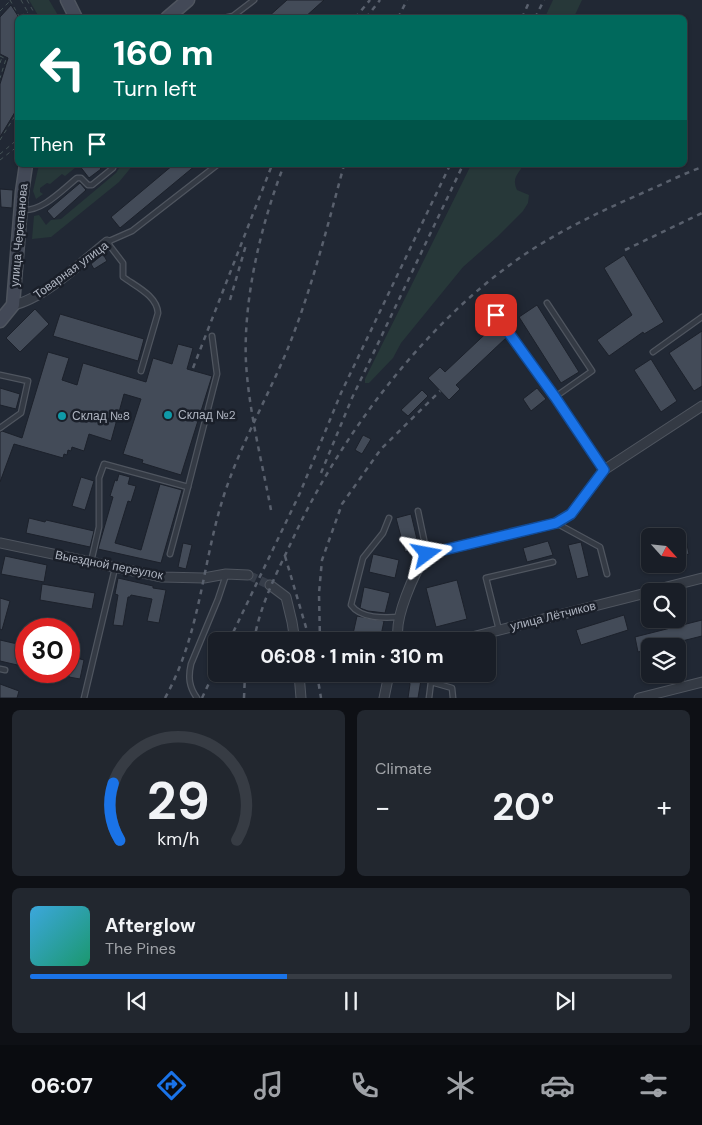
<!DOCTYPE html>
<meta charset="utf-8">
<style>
body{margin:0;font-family:"DM Sans",sans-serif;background:#22272f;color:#f1f3f6;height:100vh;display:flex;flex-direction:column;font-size:19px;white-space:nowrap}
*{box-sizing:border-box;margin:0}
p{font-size:16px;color:#9fa2a7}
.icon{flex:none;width:28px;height:28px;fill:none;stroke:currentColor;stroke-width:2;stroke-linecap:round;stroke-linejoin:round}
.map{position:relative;height:698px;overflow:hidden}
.sheet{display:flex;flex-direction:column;gap:12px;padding:12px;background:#0e1015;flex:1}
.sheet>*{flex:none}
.top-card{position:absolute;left:15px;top:15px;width:672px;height:152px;border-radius:8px;box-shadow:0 1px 4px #0004,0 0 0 1px #373c44;background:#00695c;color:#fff;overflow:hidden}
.needle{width:32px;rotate:117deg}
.buttons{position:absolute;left:641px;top:528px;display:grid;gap:10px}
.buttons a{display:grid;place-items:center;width:45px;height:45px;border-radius:8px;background:#191e27;box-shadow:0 1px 4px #0004,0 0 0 1px #373c44;font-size:25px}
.speed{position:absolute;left:15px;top:618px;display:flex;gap:10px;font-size:25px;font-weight:700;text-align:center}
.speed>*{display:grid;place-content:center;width:65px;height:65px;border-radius:50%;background:#191e27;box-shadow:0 1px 4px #0004,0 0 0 1px #373c44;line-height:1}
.speed .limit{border:8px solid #d22;background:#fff;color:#111}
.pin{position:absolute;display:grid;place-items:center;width:42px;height:42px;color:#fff;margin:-21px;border-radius:10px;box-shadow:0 2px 8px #0006}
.me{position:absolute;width:55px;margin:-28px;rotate:77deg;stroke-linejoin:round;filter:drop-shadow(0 0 4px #0008)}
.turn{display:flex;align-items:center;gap:18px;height:105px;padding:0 15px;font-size:22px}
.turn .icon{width:65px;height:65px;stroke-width:2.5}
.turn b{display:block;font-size:35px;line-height:42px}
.then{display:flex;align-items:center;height:48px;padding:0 15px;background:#0003;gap:10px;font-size:19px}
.big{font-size:38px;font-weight:700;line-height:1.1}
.sheet .widget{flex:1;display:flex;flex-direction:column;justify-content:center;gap:8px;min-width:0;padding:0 18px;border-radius:8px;background:#22272f}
.sheet .dial{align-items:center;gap:0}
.dial svg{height:130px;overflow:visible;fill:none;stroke:#373c44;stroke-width:7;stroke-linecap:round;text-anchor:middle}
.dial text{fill:#f1f3f6;stroke:none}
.song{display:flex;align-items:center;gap:15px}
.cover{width:60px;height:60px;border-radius:8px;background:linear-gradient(135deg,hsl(200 70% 55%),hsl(160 70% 35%))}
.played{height:5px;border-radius:2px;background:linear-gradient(90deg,#1a73e8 40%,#373c44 40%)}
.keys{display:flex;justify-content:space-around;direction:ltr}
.heat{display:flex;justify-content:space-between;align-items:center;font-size:28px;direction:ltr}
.sheet .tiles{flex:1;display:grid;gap:12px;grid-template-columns:1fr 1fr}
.widget:last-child{grid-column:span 2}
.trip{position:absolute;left:208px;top:632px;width:288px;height:50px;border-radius:8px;background:#191e27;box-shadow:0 1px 4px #0004,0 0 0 1px #373c44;font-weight:700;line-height:50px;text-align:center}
.menu{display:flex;height:80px;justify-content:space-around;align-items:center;background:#0a0c10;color:#9fa2a7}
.menu .icon{width:35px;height:35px}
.menu .current{color:#1a73e8}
.menu b{font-size:22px;color:#f1f3f6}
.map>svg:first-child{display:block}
.green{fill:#273839}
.building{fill:#434b58;stroke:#1c212b}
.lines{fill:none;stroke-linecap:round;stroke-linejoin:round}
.street-tunnel{stroke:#363d49;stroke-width:9;stroke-dasharray:9 4.5;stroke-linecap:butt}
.lane-casing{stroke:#4f555f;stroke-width:7}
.street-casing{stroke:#4f555f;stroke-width:11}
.secondary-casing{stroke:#4f555f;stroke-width:15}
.path{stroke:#455356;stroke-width:1;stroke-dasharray:4 4;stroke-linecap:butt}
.lane{stroke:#343a44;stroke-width:4.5}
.street{stroke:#343a44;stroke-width:9}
.secondary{stroke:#434957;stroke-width:12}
.rail{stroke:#59606d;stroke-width:2.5;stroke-dasharray:5 5;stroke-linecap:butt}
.route-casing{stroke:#114b97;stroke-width:12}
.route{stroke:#1a73e8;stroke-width:9}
.culture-dot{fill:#0f9aa8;stroke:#1a1f29;stroke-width:2}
.labels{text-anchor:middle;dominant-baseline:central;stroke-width:5;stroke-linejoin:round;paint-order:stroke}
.street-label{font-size:12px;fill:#afb5c1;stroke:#1a1f29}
.poi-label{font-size:12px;fill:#afb5c1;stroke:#1a1f29;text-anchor:start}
</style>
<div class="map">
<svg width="702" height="698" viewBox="0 0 702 698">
<rect width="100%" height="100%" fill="#212834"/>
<g class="green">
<polygon points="29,0 49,0 59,17 39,17"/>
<polygon points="553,0 582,0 574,17 545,17"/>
<polygon points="39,165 74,165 76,167 65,176 62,174 50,184 47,183 40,188 40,192 43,194 36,199 33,191"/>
<polygon points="121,165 133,165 119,182 51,237 32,239 34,216 39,215 46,225 51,220 61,219 116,173"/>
<path d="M471,165H520L521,169C515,177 513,181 517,190L529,195L528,203L523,211L497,237L463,267L401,343L393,358L369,383H365V379Z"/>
</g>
<g class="building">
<polygon points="287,0 324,0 304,18 267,18"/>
<polygon points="11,5 18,16 18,107 0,137 0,84 8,58 0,54 0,17"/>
<polygon points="79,165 98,165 101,169 89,178"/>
<polygon points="173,165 196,165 120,228 111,217"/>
<polygon points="80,183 86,190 54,219 47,211"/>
<polygon points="0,189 13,190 12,208 1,207"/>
<polygon points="103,254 107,261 94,269 91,264"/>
<polygon points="624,255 664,322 644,334 643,332 609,356 597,340 632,315 604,268"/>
<polygon points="537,305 579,372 561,383 519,317"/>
<polygon points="35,309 49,324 20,352 6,338"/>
<polygon points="60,314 144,339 138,361 53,336"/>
<polygon points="497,323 507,337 456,385 460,389 449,400 428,378 440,367 445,372"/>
<polygon points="702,331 702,386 694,391 669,353"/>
<polygon points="178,344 193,348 187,369 212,376 181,475 142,463 143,460 123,454 141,399 124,394 111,441 89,434 84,451 72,447 71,451 68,450 67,455 64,454 63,458 14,444 0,482 0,432 2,431 22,438 48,352 69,358 62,380 77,385 83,363 146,382 153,358 172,364"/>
<polygon points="651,359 677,401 661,412 634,370"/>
<polygon points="0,388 20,394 16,409 0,405"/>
<polygon points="537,388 546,399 531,411 523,399"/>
<polygon points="422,390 428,396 408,416 401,410"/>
<polygon points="363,435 371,439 362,454 355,450"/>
<polygon points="119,474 130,477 128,484 136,486 131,502 128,501 115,543 141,550 160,484 182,490 161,563 98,549 113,497 110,496 115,480 117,481"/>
<polygon points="81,477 94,481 85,510 72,506"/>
<polygon points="411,514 419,548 405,552 396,518"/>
<polygon points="29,518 45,522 46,520 94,531 90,547 26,533"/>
<polygon points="686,540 689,554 678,557 678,542"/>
<polygon points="548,541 553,555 527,562 523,548"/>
<polygon points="581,542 589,576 577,579 568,545"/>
<polygon points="183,543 192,545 186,569 178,567"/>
<polygon points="373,554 399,560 395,578 369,572"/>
<polygon points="5,556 47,565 44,582 1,574"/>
<polygon points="118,578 153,586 153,588 166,590 159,623 147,621 152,599 131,595 130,597 128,597 123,626 113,625 118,595 115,594"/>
<polygon points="457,580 467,619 436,627 426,588"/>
<polygon points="42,584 95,593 92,609 40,600"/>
<polygon points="364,587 390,593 385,613 368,611 360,608"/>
<polygon points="0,598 10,601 2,630 0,629"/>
<polygon points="624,615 628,630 581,645 576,630"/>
<polygon points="357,616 384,621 380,640 353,634"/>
<polygon points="702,620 702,636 662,646 650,646 650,649 638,652 635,637"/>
<polygon points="0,640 26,646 26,667 0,661"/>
<polygon points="69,656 84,660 80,679 69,677"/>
<polygon points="410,674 422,674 418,698 408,698 410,684 408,678"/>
<polygon points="0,684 19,691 17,698 0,698"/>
</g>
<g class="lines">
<polyline class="street-tunnel" points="248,575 270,585"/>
<defs>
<g id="lane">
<polyline points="224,18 233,16 254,0"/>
<path d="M22,210C42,212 62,190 77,178H81L88,185H92L113,168L114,165"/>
<polyline points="547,303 592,371 555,397"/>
<polyline points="496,315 555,397 604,470"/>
<polyline points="653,352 702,317"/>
<path d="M141,371L158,313C157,296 137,287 123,277V263L107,242L132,231L217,165"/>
<polyline points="0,375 28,381 21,413 0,428"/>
<polyline points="188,487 217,374 212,336"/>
<polyline points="418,511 427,554"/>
<path d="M389,518L383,533L363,558L351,605C361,619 384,618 400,617"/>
<polyline points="556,523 600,547 607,574"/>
<polyline points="91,562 99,527 99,478 104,464 188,487 170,554"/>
<polyline points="499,630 486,578 553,562"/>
<polyline points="0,669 5,670"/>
<polyline points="431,682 452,688 453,698"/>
<polyline points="84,698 115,568"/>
<path d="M197,698C189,687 188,677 191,664L218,599L226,575"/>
<polyline points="429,698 432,674"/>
</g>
<g id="street">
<path d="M13,305C43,299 82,262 107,242"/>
<polyline points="0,543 162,577 204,578 226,574 248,575"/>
<polyline points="270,585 286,597 292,622 295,641"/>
<polyline points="651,591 702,578"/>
<path d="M399,641C392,621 415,571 427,554L556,523L571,514L604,470L702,406"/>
<polyline points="456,641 650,592"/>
<polyline points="299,674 301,698"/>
<polyline points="384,698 389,674"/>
<polyline points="639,698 702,682"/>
</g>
<g id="secondary">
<polyline points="67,0 76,18"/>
<polyline points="167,18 188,0"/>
<polyline points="0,321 13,305 22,192 26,165"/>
</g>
</defs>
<use href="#lane" class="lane-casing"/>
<use href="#street" class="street-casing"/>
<use href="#secondary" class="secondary-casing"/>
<g class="path">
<polyline points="10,0 20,18"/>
<polyline points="21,0 31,18"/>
<polyline points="27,0 37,18"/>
<polyline points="0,11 10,1"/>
<polyline points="20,16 28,12"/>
<polyline points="0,56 6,59 0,78"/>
<polyline points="0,63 2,57"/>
<polyline points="0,140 18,111"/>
<polyline points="0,154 18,139"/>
<polyline points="0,160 18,146"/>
<polyline points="303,633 362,641"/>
</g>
<use href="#lane" class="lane"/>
<use href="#street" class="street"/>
<use href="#secondary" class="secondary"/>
<g class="rail">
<polyline points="355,18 370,0"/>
<polyline points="366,18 380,0"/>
<polyline points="398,18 407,0"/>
<polyline points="522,18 530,0"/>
<polyline points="535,18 544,0"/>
<polyline points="625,250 702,213"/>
<polyline points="230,300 246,245"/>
<polyline points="193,368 272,165"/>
<polyline points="321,473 352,398 463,165"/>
<path d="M271,510C262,462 249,412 246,363C243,299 261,224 284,165"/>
<polyline points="285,556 310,641"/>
<polyline points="229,641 300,493 341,393 450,165"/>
<path d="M254,641C260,603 280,567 296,532C347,425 435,311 536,247C571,225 608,208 647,191C665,183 683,174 702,167"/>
<polyline points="320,641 319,593 322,560 342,504 381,449 440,391"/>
<polyline points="317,674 321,698"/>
<path d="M165,698C201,633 202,563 224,495C240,446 266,400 286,353C311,292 327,228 344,165"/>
<polyline points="202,698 216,668"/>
<polyline points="244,698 245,674"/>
</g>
</g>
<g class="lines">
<defs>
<polyline id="route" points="427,554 556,523 571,514 604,470 555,397 496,315"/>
</defs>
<use href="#route" class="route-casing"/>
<use href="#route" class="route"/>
</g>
<g class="culture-dot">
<circle cx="168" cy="415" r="5"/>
<circle cx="62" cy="416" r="5"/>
</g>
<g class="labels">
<g class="street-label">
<text transform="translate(19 235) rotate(-85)">улица Черепанова</text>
<text transform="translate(71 270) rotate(-36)">Товарная улица</text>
<text transform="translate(109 565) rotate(11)">Выездной переулок</text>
<text transform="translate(553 616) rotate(-14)">улица Лётчиков</text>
</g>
<g class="poi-label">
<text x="178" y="415">Склад №2</text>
<text x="72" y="416">Склад №8</text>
</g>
</g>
</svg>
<div class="buttons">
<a><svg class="needle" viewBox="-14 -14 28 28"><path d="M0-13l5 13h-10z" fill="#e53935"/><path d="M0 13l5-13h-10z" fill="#9fa2a7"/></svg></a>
<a><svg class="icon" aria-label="search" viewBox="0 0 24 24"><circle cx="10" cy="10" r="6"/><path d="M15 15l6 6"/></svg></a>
<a><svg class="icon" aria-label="layers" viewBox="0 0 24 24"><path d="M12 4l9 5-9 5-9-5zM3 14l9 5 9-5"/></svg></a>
</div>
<div class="speed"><div class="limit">30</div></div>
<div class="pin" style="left:496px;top:315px;background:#d93025"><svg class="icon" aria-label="arrive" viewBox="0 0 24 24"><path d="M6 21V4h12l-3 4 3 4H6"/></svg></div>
<svg class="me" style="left:427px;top:554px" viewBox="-20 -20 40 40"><path d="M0-17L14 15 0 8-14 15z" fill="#1a73e8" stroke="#fff" stroke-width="4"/></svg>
<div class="trip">06:08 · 1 min · 310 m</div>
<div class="top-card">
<div class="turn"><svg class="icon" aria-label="left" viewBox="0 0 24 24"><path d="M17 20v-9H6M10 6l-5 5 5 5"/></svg><div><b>160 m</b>Turn left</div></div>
<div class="then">Then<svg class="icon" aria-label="arrive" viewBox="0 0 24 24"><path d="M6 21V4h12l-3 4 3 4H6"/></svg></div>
</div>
</div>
<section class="sheet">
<div class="tiles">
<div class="widget dial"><svg viewBox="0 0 100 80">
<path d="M14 69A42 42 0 1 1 86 69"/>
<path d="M14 69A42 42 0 0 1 10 34" stroke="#1a73e8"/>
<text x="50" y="56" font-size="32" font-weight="700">29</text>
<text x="50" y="72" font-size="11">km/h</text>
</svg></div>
<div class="widget"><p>Climate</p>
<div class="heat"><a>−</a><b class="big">20°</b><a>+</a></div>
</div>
<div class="widget">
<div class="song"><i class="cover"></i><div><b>Afterglow</b><p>The Pines</p></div></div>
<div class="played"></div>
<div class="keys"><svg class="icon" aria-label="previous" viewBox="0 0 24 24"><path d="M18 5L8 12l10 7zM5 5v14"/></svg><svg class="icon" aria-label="pause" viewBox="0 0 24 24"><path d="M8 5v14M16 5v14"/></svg><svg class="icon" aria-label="next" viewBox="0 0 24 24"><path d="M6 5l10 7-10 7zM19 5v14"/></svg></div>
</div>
</div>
</section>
<nav class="menu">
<b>06:07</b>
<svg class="icon current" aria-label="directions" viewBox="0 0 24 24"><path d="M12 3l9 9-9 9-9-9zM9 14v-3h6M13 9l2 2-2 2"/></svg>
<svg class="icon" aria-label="music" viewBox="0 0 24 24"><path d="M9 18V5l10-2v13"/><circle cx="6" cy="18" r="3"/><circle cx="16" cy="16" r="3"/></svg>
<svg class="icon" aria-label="phone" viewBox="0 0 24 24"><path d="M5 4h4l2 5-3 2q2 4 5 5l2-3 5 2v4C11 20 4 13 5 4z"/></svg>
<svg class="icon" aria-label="climate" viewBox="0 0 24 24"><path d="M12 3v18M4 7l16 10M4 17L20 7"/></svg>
<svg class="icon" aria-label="car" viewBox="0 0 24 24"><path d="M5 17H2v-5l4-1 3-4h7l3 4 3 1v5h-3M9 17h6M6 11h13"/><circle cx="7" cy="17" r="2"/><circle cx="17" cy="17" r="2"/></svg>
<svg class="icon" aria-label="filters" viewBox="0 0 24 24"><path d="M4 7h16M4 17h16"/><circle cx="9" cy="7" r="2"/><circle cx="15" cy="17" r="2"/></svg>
</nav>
